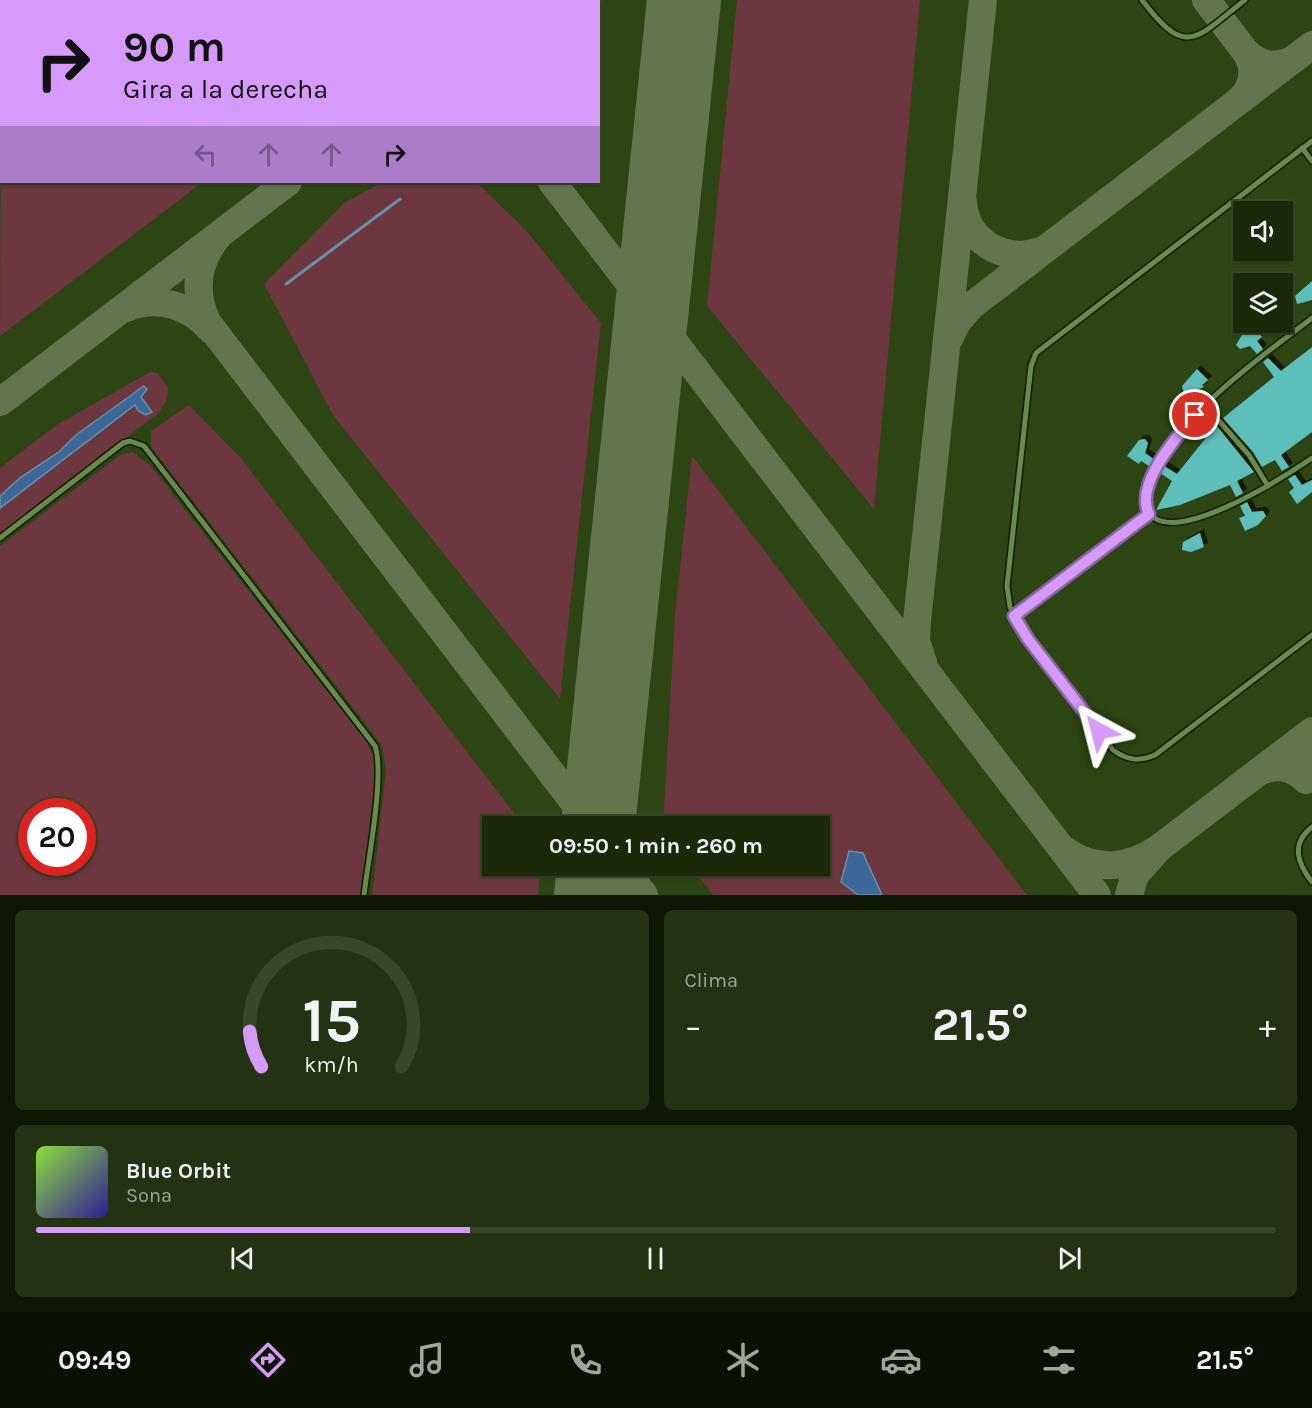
<!DOCTYPE html>
<html lang="es">
<meta charset="utf-8">
<style>
body{margin:0;font-family:Karla,sans-serif;background:#233212;color:#f1f3f6;height:100vh;display:flex;flex-direction:column;font-size:22px;white-space:nowrap}
*{box-sizing:border-box;margin:0}
p{font-size:20px;color:#9fa79c}
.icon{flex:none;width:33px;height:33px;fill:none;stroke:currentColor;stroke-width:2;stroke-linecap:round;stroke-linejoin:round}
.map{position:relative;height:895px;overflow:hidden}
.details{display:flex;flex-direction:column;gap:15px;padding:15px;background:#0e1704;flex:1}
.details>*{flex:none}
.top-card{position:absolute;left:0px;top:0px;width:600px;height:183px;box-shadow:0 2px 4px #0004,0 0 0 2px #384629;background:#d69bfa;color:#111;overflow:hidden}
.controls{position:absolute;left:1233px;top:201px;display:grid;gap:12px}
.controls a{display:grid;place-items:center;width:60px;height:60px;border-radius:0px;background:#1a2a08;box-shadow:0 2px 4px #0004,0 0 0 2px #384629;font-size:30px}
.speed{position:absolute;left:18px;top:798px;display:flex;gap:12px;font-size:30px;font-weight:700;text-align:center}
.speed>*{display:grid;place-content:center;width:78px;height:78px;border-radius:50%;background:#1a2a08;box-shadow:0 2px 4px #0004,0 0 0 2px #384629;line-height:1}
.speed .limit{border:9px solid #d22;background:#fff;color:#111}
.pin{position:absolute;display:grid;place-items:center;width:51px;height:51px;color:#fff;margin:-26px;border:3px solid #fff;border-radius:50%;box-shadow:0 2px 6px #0007}
.me{position:absolute;width:66px;margin:-33px;rotate:322deg;stroke-linejoin:round;filter:drop-shadow(0 0 4px #0008)}
.turn{display:flex;align-items:center;gap:21px;height:126px;padding:0 24px;font-size:27px}
.turn .icon{width:78px;height:78px;stroke-width:2.5}
.turn b{display:block;font-size:42px;line-height:51px}
.lanes{display:flex;align-items:center;height:57px;padding:0 24px;background:#0003;justify-content:center;gap:30px;direction:ltr}
.lanes .off{opacity:.35}
.big{font-size:45px;font-weight:700;line-height:1.1}
.details .widget{flex:1;display:flex;flex-direction:column;justify-content:center;gap:9px;min-width:0;padding:0 21px;border-radius:9px;background:#233212}
.details .dial{align-items:center;gap:0}
.dial svg{height:156px;overflow:visible;fill:none;stroke:#384629;stroke-width:7;stroke-linecap:round;text-anchor:middle}
.dial text{fill:#f1f3f6;stroke:none}
.song{display:flex;align-items:center;gap:18px}
.cover{width:72px;height:72px;border-radius:9px;background:linear-gradient(135deg,hsl(90 70% 55%),hsl(250 70% 35%))}
.played{height:6px;border-radius:3px;background:linear-gradient(90deg,#d69bfa 35%,#384629 35%)}
.keys{display:flex;justify-content:space-around;direction:ltr}
.heat{display:flex;justify-content:space-between;align-items:center;font-size:33px;direction:ltr}
.details .tiles{flex:1;display:grid;gap:15px;grid-template-columns:1fr 1fr}
.widget:last-child{grid-column:span 2}
.trip{position:absolute;left:482px;top:816px;width:348px;height:60px;border-radius:0px;background:#1a2a08;box-shadow:0 2px 4px #0004,0 0 0 2px #384629;font-weight:700;line-height:60px;text-align:center}
.menu{display:flex;height:96px;justify-content:space-around;align-items:center;background:#0a1103;color:#9fa79c}
.menu .icon{width:42px;height:42px}
.menu .on{color:#d69bfa}
.menu b{font-size:27px;color:#f1f3f6}
.map>svg:first-child{display:block}
.built{fill:#2c4512;fill-rule:evenodd}
.green{fill:#6c373f;fill-rule:evenodd}
.water{fill:#3c699a;stroke:#6a8fa8;stroke-width:1.5}
.lines{fill:none;stroke-linecap:round;stroke-linejoin:round}
.stream{stroke:#6a8fa8;stroke-width:3}
.taxiway{stroke:#62764e;stroke-width:28}
.runway{stroke:#62764e;stroke-width:74}
.building{fill:#5dbeba;filter:url(#shadow)}
.lane-casing{stroke:#0f1d01;stroke-width:8}
.lane{stroke:#6a894e;stroke-width:5}
.route-casing{stroke:#8b65a2;stroke-width:15}
.route{stroke:#d69bfa;stroke-width:10}
</style>
<div class="map">
<svg width="1312" height="895" viewBox="0 0 1312 895">
<defs>
<filter id="shadow"><feDropShadow dx="4" dy="-4" stdDeviation="0" flood-color="#0009"/></filter>
</defs>
<rect width="100%" height="100%" fill="#22380b"/>
<path class="built" d="M0,0H1312V895H0ZM2,2H598V182H2ZM1244,212H1282V250H1244ZM1244,284H1282V322H1244ZM32,812H82V862H32ZM492,826H819V866H492Z"/>
<g class="green">
<polygon points="125,0 443,0 123,1"/>
<polygon points="737,0 920,0 874,509 707,306"/>
<polygon points="1,103 2,182 203,182 0,336"/>
<polygon points="383,182 476,182 526,230 601,323 560,699 333,415 264,284 344,203"/>
<polygon points="150,372 157,373 168,387 167,399 160,412 0,533 0,468 58,424"/>
<polygon points="189,405 240,457 524,826 492,826 492,866 541,866 538,895 372,895 386,770 382,745 151,447 151,431"/>
<path d="M133,452L151,466L366,741L375,760V778L361,895H0V546L120,455ZM32,812H82V862H32Z"/>
<polygon points="692,456 1027,895 713,895 691,866 819,866 819,826 663,826 675,615"/>
</g>
<g class="water">
<polygon points="144,386 147,389 141,397 152,412 146,415 138,411 135,405 0,508 0,496 21,477 59,452 76,435"/>
<polygon points="849,851 863,853 882,895 858,895 841,882"/>
</g>
<g class="lines">
<polyline class="stream" points="286,284 400,199"/>
<g class="taxiway">
<polyline points="1206,0 1245,51"/>
<polyline points="21,2 22,0"/>
<polyline points="523,2 525,0"/>
<polyline points="0,20 2,19"/>
<path d="M1241,99C1254,85 1256,67 1245,51C1259,66 1277,68 1294,59"/>
<polyline points="552,182 1097,895"/>
<path d="M963,202C966,243 1008,266 1045,249"/>
<path d="M219,235C196,262 193,291 207,322L592,826"/>
<path d="M126,308C157,295 190,305 211,330"/>
<polyline points="950,337 957,322 971,306 1312,45"/>
<polyline points="0,402 288,182"/>
<polyline points="923,662 916,641 917,621 983,0"/>
<path d="M1258,772C1276,764 1292,766 1306,780C1295,764 1297,745 1312,732"/>
<polyline points="1159,848 1312,731"/>
<path d="M1064,850C1095,872 1129,869 1159,848L1135,875L1129,895"/>
<polyline points="621,866 644,895"/>
</g>
<g class="runway">
<polyline points="16,2 18,0"/>
<polyline points="598,826 684,0"/>
<polyline points="591,895 594,866"/>
</g>
</g>
<g class="building">
<polygon points="1312,281 1312,300 1297,304 1295,296"/>
<polygon points="1254,326 1262,337 1257,341 1263,349 1257,354 1250,346 1240,349 1236,345 1243,333"/>
<polygon points="1312,347 1312,432 1281,455 1289,467 1282,471 1275,460 1262,467 1253,452 1223,418 1274,377 1263,362 1268,358 1281,371"/>
<polygon points="1197,369 1208,380 1202,385 1204,387 1184,395 1182,386"/>
<polygon points="1216,425 1254,472 1237,481 1243,493 1236,497 1230,485 1180,505 1156,510 1172,481 1160,473 1164,466 1177,474"/>
<polygon points="1145,439 1148,443 1145,453 1155,460 1152,468 1141,461 1139,464 1127,456 1139,440"/>
<polygon points="1295,475 1302,485 1312,480 1312,492 1297,504 1289,492 1294,488 1288,479"/>
<polygon points="1247,502 1252,512 1263,511 1266,516 1258,525 1245,531 1239,518 1245,516 1240,506"/>
<polygon points="1200,533 1204,547 1191,552 1182,550 1183,542"/>
</g>
<g class="lines">
<defs>
<g id="lane">
<path d="M1142,0C1187,59 1195,39 1245,0"/>
<path d="M1312,141L1036,353L1031,366L1007,586L1010,607L1020,628L1113,750C1127,760 1138,762 1155,755L1312,635"/>
<polyline points="1302,148 1312,161"/>
<path d="M1312,318C1263,356 1141,439 1147,509C1167,553 1287,475 1312,458"/>
<polyline points="1205,405 1249,455 1268,486"/>
<path d="M0,538L123,443L130,441L144,446L375,746C385,774 368,861 364,895"/>
<polyline points="1014,616 1149,514"/>
<path d="M1312,827C1290,844 1298,864 1312,882"/>
</g>
</defs>
<use href="#lane" class="lane-casing"/>
<use href="#lane" class="lane"/>
</g>
<g class="lines">
<defs>
<path id="route" d="M1099,731L1028,639L1014,616L1149,514C1134,484 1177,437 1195,415"/>
</defs>
<use href="#route" class="route-casing"/>
<use href="#route" class="route"/>
</g>
</svg>
<div class="controls">
<a><svg class="icon" aria-label="sound" viewBox="0 0 24 24"><path d="M4 9h4l5-4v14l-5-4H4zM17 9q2 3 0 6"/></svg></a>
<a><svg class="icon" aria-label="layers" viewBox="0 0 24 24"><path d="M12 4l9 5-9 5-9-5zM3 14l9 5 9-5"/></svg></a>
</div>
<div class="speed"><div class="limit">20</div></div>
<div class="pin" style="left:1195px;top:415px;background:#d93025"><svg class="icon" aria-label="arrive" viewBox="0 0 24 24"><path d="M6 21V4h12l-3 4 3 4H6"/></svg></div>
<svg class="me" style="left:1099px;top:731px" viewBox="-20 -20 40 40"><path d="M0-17L14 15 0 8-14 15z" fill="#d69bfa" stroke="#fff" stroke-width="4"/></svg>
<div class="trip">09:50 · 1 min · 260 m</div>
<div class="top-card">
<div class="turn"><svg class="icon" aria-label="right" viewBox="0 0 24 24"><path d="M7 20v-9h11M14 6l5 5-5 5"/></svg><div><b>90 m</b>Gira a la derecha</div></div>
<div class="lanes"><svg class="icon off" aria-label="left" viewBox="0 0 24 24"><path d="M17 20v-9H6M10 6l-5 5 5 5"/></svg><svg class="icon off" aria-label="ahead" viewBox="0 0 24 24"><path d="M12 20V5M6 11l6-6 6 6"/></svg><svg class="icon off" aria-label="ahead" viewBox="0 0 24 24"><path d="M12 20V5M6 11l6-6 6 6"/></svg><svg class="icon" aria-label="right" viewBox="0 0 24 24"><path d="M7 20v-9h11M14 6l5 5-5 5"/></svg></div>
</div>
</div>
<section class="details">
<div class="tiles">
<div class="widget dial"><svg viewBox="0 0 100 80">
<path d="M14 69A42 42 0 1 1 86 69"/>
<path d="M14 69A42 42 0 0 1 8 51" stroke="#d69bfa"/>
<text x="50" y="56" font-size="32" font-weight="700">15</text>
<text x="50" y="72" font-size="11">km/h</text>
</svg></div>
<div class="widget"><p>Clima</p>
<div class="heat"><a>−</a><b class="big">21.5°</b><a>+</a></div>
</div>
<div class="widget">
<div class="song"><i class="cover"></i><div><b>Blue Orbit</b><p>Sona</p></div></div>
<div class="played"></div>
<div class="keys"><svg class="icon" aria-label="previous" viewBox="0 0 24 24"><path d="M18 5L8 12l10 7zM5 5v14"/></svg><svg class="icon" aria-label="pause" viewBox="0 0 24 24"><path d="M8 5v14M16 5v14"/></svg><svg class="icon" aria-label="next" viewBox="0 0 24 24"><path d="M6 5l10 7-10 7zM19 5v14"/></svg></div>
</div>
</div>
</section>
<nav class="menu">
<b>09:49</b>
<svg class="icon on" aria-label="directions" viewBox="0 0 24 24"><path d="M12 3l9 9-9 9-9-9zM9 14v-3h6M13 9l2 2-2 2"/></svg>
<svg class="icon" aria-label="music" viewBox="0 0 24 24"><path d="M9 18V5l10-2v13"/><circle cx="6" cy="18" r="3"/><circle cx="16" cy="16" r="3"/></svg>
<svg class="icon" aria-label="phone" viewBox="0 0 24 24"><path d="M5 4h4l2 5-3 2q2 4 5 5l2-3 5 2v4C11 20 4 13 5 4z"/></svg>
<svg class="icon" aria-label="climate" viewBox="0 0 24 24"><path d="M12 3v18M4 7l16 10M4 17L20 7"/></svg>
<svg class="icon" aria-label="car" viewBox="0 0 24 24"><path d="M5 17H2v-5l4-1 3-4h7l3 4 3 1v5h-3M9 17h6M6 11h13"/><circle cx="7" cy="17" r="2"/><circle cx="17" cy="17" r="2"/></svg>
<svg class="icon" aria-label="filters" viewBox="0 0 24 24"><path d="M4 7h16M4 17h16"/><circle cx="9" cy="7" r="2"/><circle cx="15" cy="17" r="2"/></svg>
<b>21.5°</b>
</nav>
